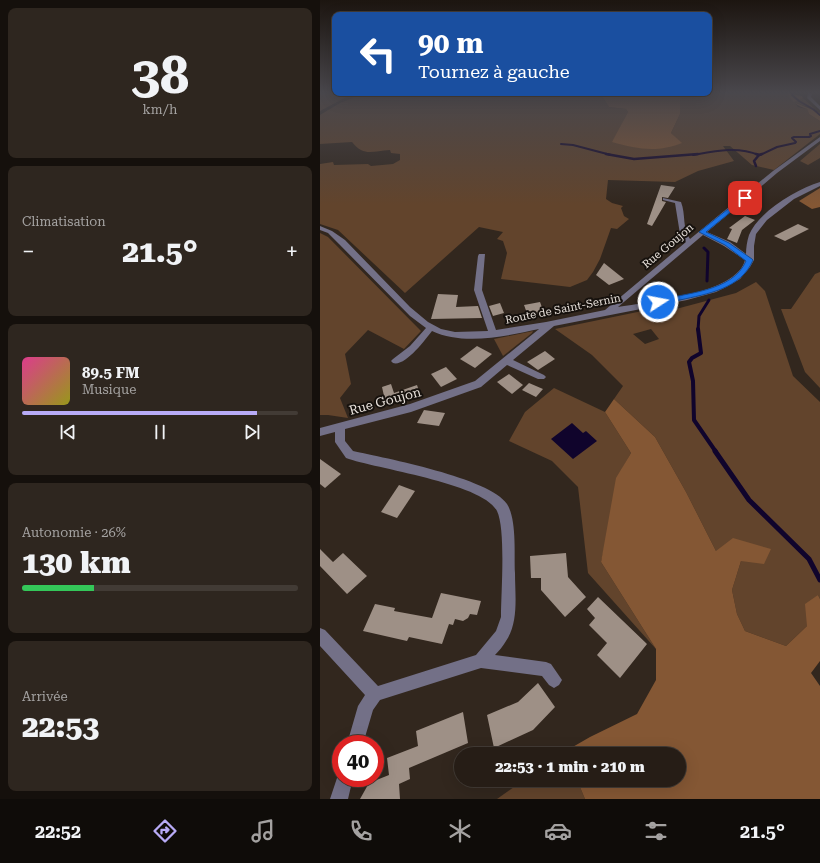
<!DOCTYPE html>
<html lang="fr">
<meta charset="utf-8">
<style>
body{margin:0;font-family:"Roboto Serif",serif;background:#2e261f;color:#f1f3f6;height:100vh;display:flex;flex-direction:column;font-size:15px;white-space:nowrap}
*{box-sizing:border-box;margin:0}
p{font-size:13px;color:#a4a2a1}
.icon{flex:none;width:22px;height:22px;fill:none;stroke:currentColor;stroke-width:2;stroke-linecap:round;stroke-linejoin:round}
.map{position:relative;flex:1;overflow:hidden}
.side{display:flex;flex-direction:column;gap:8px;padding:8px;background:#15100c;width:320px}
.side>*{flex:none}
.top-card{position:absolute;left:12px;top:12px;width:380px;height:84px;border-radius:8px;box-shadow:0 4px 16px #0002,0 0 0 1px #423b35;background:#1a4fa0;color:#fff;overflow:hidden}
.speed{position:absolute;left:12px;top:735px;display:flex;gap:8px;font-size:20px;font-weight:700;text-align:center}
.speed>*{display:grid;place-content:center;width:52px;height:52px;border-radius:50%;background:#261d16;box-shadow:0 4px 16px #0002,0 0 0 1px #423b35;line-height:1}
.speed .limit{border:6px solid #d22;background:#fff;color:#111}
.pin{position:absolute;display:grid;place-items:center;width:34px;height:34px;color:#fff;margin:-17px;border-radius:8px;box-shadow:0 2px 6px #0006}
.me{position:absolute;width:44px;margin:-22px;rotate:79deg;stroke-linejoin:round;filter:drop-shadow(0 0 3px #0008)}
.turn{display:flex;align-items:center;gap:14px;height:84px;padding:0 20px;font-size:18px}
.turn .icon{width:52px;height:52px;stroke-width:2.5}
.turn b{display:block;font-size:28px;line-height:34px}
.big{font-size:30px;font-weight:800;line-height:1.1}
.side .tile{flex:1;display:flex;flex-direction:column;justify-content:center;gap:6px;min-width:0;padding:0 14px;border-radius:8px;background:#2e261f}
.side .dial{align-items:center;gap:0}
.dial b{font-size:52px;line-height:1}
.song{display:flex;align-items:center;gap:12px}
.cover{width:48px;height:48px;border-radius:6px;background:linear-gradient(135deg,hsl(330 70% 55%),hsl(60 70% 35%))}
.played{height:4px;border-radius:2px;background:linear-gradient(90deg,#b8abf7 85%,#423b35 85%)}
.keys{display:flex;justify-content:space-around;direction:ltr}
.heat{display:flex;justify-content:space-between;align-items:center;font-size:22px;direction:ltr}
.charge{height:6px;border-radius:3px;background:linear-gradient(90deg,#34c759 26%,#423b35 0)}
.trip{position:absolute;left:134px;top:747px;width:232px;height:40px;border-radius:20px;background:#261d16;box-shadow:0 4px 16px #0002,0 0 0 1px #423b35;font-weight:800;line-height:40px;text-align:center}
.dock{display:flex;height:64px;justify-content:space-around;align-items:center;background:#0f0c09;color:#a4a2a1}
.dock .icon{width:28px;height:28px}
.dock .selected{color:#b8abf7}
.dock b{font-size:18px;color:#f1f3f6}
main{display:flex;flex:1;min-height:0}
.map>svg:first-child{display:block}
.green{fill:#62442c;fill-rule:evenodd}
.forest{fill:#845734}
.water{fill:#10042c}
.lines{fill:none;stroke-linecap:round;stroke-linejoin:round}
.stream-far4{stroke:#10042c;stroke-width:2}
.stream-far3{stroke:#10042c;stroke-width:2.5}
.stream-far2{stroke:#10042c;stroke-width:3}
.stream-far1{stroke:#10042c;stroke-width:4}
.stream{stroke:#10042c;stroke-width:5}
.building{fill:#9e9086}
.minor{fill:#737087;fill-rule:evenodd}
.route{fill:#1a73e8;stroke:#114b97}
.labels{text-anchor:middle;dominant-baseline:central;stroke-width:4;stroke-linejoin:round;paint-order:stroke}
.far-street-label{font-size:11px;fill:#e8e1db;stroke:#16110d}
.street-label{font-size:13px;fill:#e8e1db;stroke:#16110d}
</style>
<main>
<section class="side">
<div class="tile dial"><b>38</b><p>km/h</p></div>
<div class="tile"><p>Climatisation</p>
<div class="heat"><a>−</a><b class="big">21.5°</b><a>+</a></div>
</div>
<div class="tile">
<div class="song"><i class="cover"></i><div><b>89.5 FM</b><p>Musique</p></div></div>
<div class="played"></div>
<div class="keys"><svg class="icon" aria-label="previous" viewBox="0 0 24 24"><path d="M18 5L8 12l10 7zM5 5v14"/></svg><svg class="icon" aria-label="pause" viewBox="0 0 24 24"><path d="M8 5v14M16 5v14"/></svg><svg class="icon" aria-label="next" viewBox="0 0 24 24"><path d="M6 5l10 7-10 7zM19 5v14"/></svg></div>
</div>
<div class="tile"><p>Autonomie · 26%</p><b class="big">130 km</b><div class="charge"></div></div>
<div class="tile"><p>Arrivée</p><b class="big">22:53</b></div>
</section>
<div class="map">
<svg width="500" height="799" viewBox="0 0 500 799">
<rect width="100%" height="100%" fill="#32271e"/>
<g class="green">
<polygon points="0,93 34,93 0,111"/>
<path d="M45,93H280L289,107L306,109L308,112L293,142L361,143L351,133L360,114V93H467L473,101L483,98L496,110L474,102L478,107L487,109L489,114L500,121V134L454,170L432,165L410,146H403L414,161L378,171L355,182L288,180L286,199L292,203L303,206L301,208L304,216L309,219L297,229L291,228L280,259L273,272L267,280L250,287L181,279L187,253L183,241L177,239L183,232L159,227L85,293L18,230L0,224V164L13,162L14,165L48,164L51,166L73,164L80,160V154L71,153L70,150C52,151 44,157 32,142L0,144V115L20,103Z"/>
<polygon points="500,144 500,158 488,165 480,161"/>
<polygon points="0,233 8,237 101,331 84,349 48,330 25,354 31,384 20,398 28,418 8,415 0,415"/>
<polygon points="500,272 500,388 485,372 461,309 471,309 495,274"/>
<path d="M436,282L445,291L473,376L500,402V599L498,595L487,626L466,646L425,631L417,614L412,590L421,561L396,551L366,492L335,437L294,399L303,386L272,355L235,329L332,309H356L416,293ZM331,329L339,339L325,344L313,334Z"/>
<polygon points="213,331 212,333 183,356 174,339"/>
<polygon points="234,388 285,412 311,453 303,467 281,562 336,649 268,573 258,487 232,461 189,441 205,412"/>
<polygon points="204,780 257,780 265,799 177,799"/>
</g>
<g class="forest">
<path d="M280,93H360V114L351,133L362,143C337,153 317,149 292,142L308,112L306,109L289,107Z"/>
<path d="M467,93L482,96L483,98L474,102L500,113V121L489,114L487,109C477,106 472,102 467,93Z"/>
<polygon points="500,188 500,207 492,209 479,201"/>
<polygon points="294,399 335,437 366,492 396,551 413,538 451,549 444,564 421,561 412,590 417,614 425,631 466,646 487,626 485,604 498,595 500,599 500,661 491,673 500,686 500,799 265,799 257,780 359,780 359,754 245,754 244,752 270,737 317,714 336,680 336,649 281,562 296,478 311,453 285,412"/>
</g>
<polygon class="water" points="252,423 263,433 266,431 277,441 253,459 231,439"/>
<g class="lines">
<g class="stream-far4">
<polyline points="473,93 472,95 479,101 493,109 500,115"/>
<polyline points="241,144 253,145 291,155"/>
<path d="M373,155C395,151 417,146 439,155"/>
<polyline points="440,155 457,147 475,143 476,142 472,138 474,137 489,137 491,136 490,134 500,131"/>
</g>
<g class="stream-far3">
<polyline points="286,154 314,159 378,154"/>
<polyline points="436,154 439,155"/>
<polyline points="436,166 434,161 439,155 442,154"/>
</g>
<g class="stream-far2">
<polyline points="384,248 388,252 387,281"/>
<polyline points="378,330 379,316 389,300"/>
</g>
<polyline class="stream-far1" points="378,329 381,353 372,358 369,362 373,381 374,420 396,452"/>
<polyline class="stream" points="395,451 429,500 489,559 500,580"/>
</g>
<g class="building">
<polygon points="341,185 355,187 348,198 342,197 342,201 346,202 332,226 327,224"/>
<polygon points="425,216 435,220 422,230 417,243 407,239 412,229 409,228"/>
<polygon points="478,224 489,229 465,241 454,236"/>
<polygon points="284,263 304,279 289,285 276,275"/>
<polygon points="118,294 138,295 136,307 158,306 162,318 111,319"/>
<polygon points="220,302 224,313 208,316 204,305"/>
<polygon points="180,303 184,313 173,316 169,306"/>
<polygon points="157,346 172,354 155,368 140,359"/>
<polygon points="225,351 235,359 218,370 207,362"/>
<polygon points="126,367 137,379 121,387 111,374"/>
<polygon points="189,374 203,385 192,394 177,382"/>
<polygon points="209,383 223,389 216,397 202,390"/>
<polygon points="71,384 74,393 97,385 100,394 66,405 62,387"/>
<polygon points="104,410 125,413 119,426 97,423"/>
<polygon points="0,459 21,474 5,488 0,484"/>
<polygon points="79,485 95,491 77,518 61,512"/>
<polygon points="0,549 13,562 23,553 47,576 27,594 0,566"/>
<polygon points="246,553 248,577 266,597 245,617 221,590 221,578 211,578 210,556"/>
<polygon points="121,593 161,601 157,615 150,614 148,618 143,621 135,619 133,625 129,624 122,644 89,637 87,641 43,631 55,604 75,608 74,611 112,618"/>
<polygon points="278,597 327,644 300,678 277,655 287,643 269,625 275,618 267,609"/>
<polygon points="218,683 235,707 213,730 174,748 167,715 198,702"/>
<polygon points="143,712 148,743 89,768 90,779 79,784 80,799 40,799 49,783 69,775 67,758 98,746 96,731"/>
</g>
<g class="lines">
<g class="minor">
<polygon points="488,93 492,93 491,97 500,106 500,110 487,98"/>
<path d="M500,137V141L457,173L387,232L410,242L426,254C426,248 427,241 429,235C438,212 477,189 500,182V186L474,199L447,220L436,234L434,246V260L430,267L420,279L408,286L396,292L367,300L234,326L193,360L224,375L226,377L224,379H218L187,365L161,387L91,412L25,429V441L33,451C65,458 170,478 187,504C197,520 194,554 195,573C195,595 199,622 186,641C183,646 179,651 175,655L226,662L231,664L242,680L239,685L234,688L229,685L222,676L161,668L60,700L53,710L43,744H27L38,706L45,695L0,646V628L5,630L58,686L156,655L176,631L181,617C181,593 186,530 177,511C163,483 56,469 26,458L15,442V432L0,436V428L90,404L155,381L219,329C186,336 144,346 112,331C105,340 85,367 73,363L71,361L73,359L90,346L106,328L90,316L19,244L8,233L0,230V226L12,231L25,240L90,307L108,322L121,329L135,332L168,331L154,290L158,256L159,254H165L162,290L176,330L226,322L285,310L366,242L360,234L355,203L343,200V198L361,202C366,214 362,229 370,239L453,171ZM383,235L404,246L425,260C417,294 328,302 298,307Z"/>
<polygon points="21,771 21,778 33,778 28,799 10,799 19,772"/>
</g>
</g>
<linearGradient id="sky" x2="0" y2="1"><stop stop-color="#1c1510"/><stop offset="0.45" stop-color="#49474c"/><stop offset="1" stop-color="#49474c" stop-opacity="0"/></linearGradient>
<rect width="500" height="205" fill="url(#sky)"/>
<path class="route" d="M423,197L428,198L386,232L409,243L432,259L433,260C421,289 387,294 360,300C352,301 342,305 335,304V301C364,293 413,292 426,261L405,245L379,232Z"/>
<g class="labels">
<g class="far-street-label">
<text transform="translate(348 246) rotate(-40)">Rue Goujon</text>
<text transform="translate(243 309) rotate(-11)">Route de Saint-Sernin</text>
</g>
<g class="street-label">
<text transform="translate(65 401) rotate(-15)">Rue Goujon</text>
</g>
</g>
</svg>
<div class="speed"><div class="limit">40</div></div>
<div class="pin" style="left:425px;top:198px;background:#d93025"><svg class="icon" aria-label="arrive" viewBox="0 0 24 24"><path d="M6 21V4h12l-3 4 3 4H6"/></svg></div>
<svg class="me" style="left:338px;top:302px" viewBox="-20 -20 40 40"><circle r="17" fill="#1a73e8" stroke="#fff" stroke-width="3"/><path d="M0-11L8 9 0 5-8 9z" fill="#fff"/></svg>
<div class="trip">22:53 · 1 min · 210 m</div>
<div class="top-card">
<div class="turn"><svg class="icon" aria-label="left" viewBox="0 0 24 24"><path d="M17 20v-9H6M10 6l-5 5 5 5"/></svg><div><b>90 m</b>Tournez à gauche</div></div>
</div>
</div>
</main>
<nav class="dock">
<b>22:52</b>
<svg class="icon selected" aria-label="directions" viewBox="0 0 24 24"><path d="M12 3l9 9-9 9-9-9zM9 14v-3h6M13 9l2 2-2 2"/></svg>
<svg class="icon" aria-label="music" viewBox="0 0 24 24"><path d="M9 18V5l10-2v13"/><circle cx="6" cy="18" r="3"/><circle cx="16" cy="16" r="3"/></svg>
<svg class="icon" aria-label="phone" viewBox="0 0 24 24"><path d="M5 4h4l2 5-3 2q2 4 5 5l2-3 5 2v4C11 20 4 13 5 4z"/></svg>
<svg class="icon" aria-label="climate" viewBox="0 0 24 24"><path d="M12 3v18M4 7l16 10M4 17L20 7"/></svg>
<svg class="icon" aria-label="car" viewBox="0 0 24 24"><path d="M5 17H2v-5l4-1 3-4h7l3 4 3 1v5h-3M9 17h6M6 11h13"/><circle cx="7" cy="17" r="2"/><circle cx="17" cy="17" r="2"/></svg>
<svg class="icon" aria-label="filters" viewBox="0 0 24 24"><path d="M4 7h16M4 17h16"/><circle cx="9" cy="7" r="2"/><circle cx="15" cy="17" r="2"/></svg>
<b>21.5°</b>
</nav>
